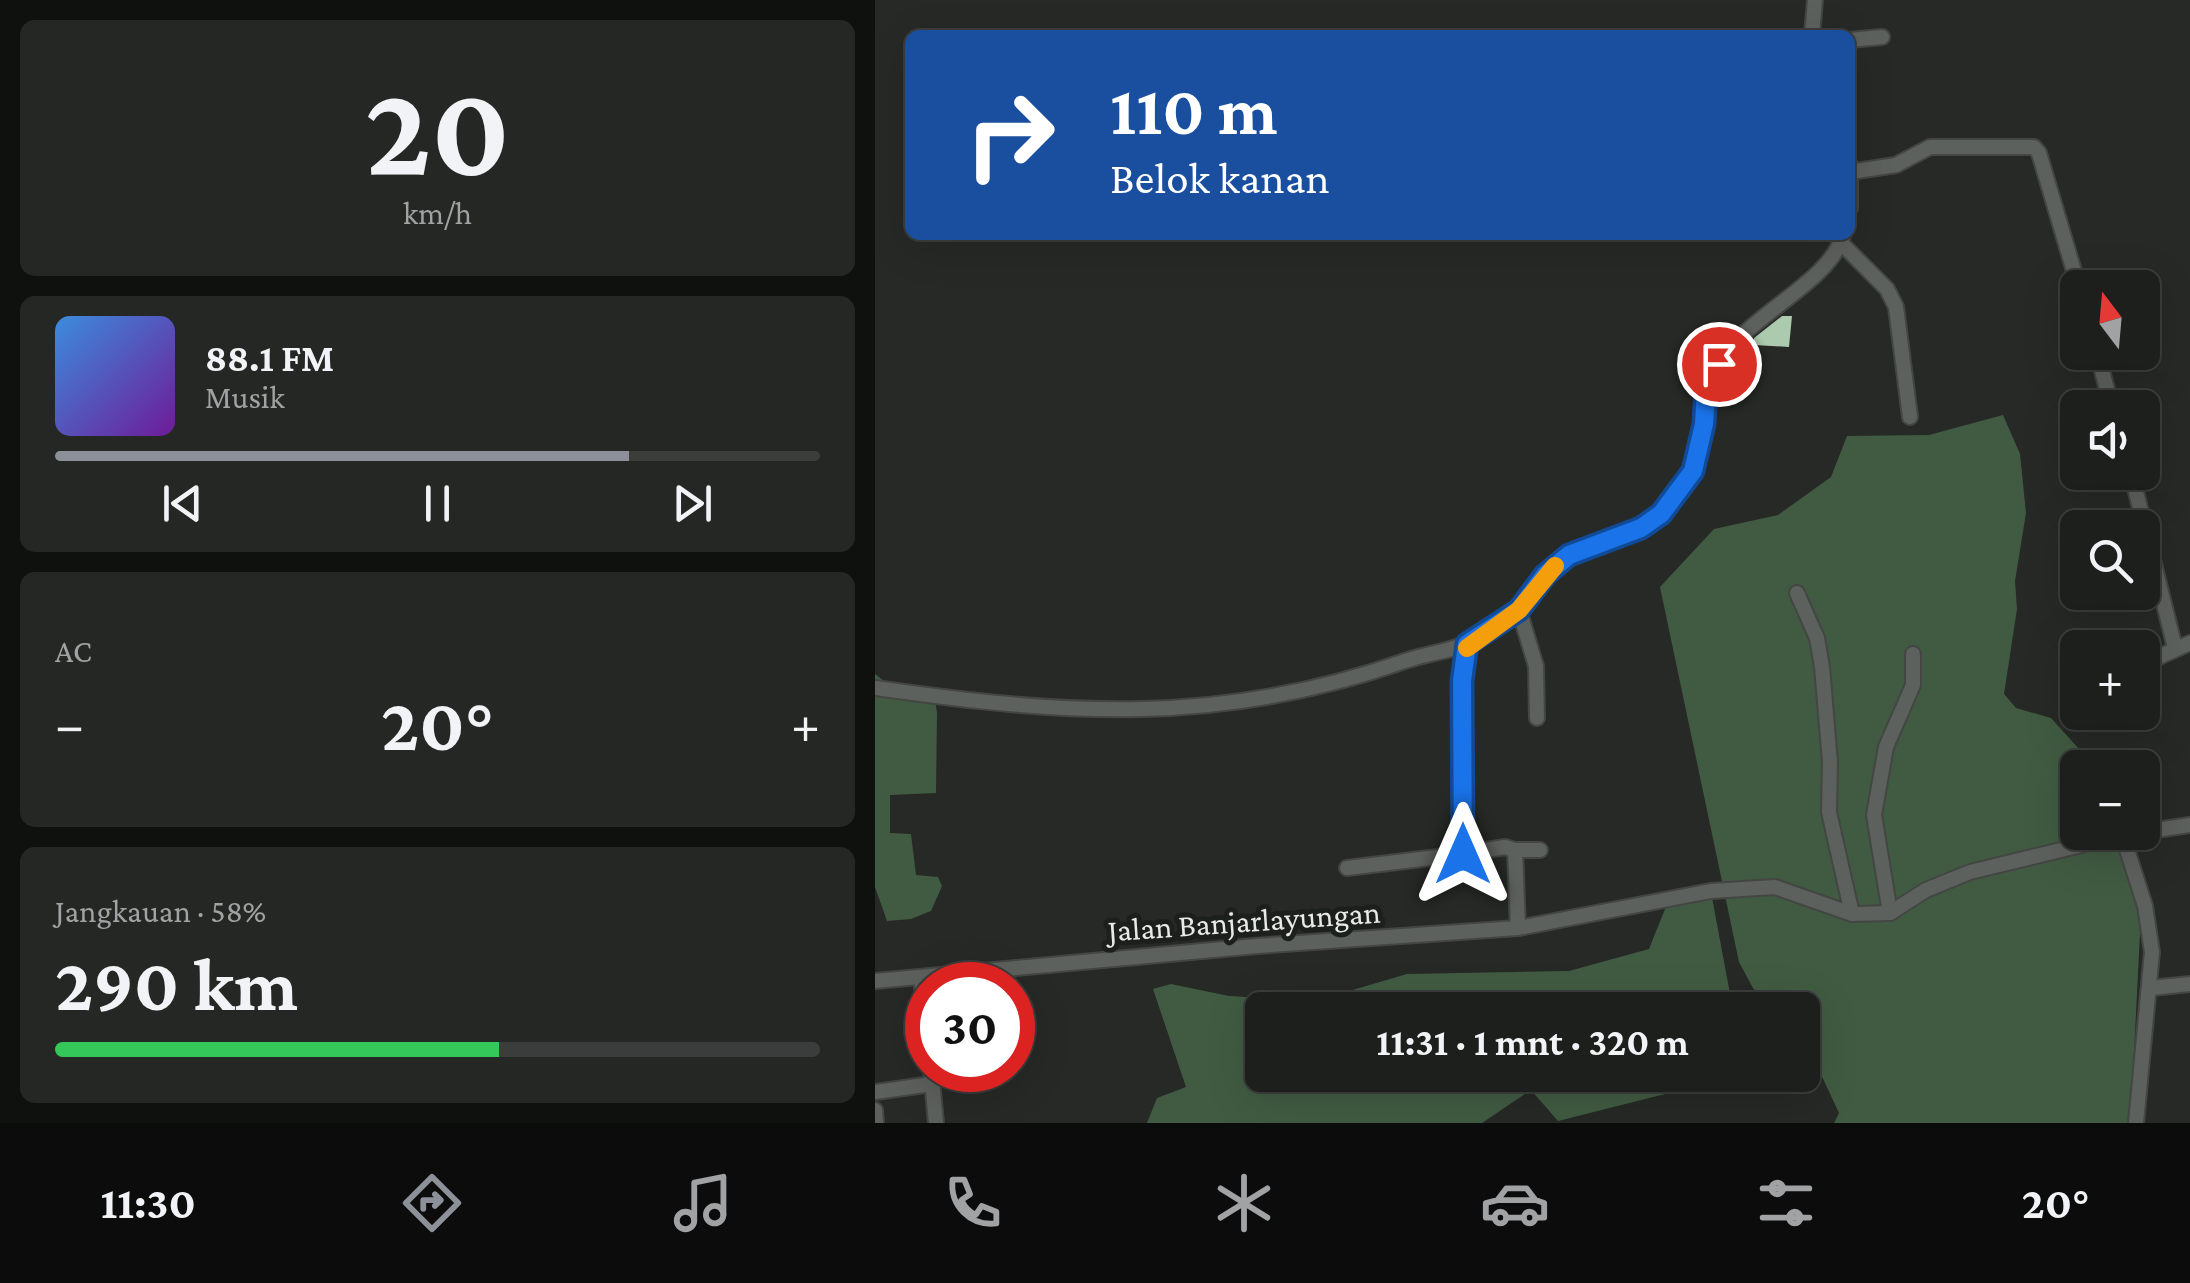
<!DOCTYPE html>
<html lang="id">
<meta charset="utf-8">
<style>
body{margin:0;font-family:"Crimson Pro",serif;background:#252725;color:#f1f3f6;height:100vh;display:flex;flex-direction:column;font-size:38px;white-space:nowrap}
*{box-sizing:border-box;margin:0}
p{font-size:32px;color:#a0a2a3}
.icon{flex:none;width:55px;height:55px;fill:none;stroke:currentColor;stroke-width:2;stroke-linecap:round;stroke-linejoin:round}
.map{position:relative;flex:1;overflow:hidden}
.sheet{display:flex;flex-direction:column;gap:20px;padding:20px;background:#0f110f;width:875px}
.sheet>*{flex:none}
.guide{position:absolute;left:30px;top:30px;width:950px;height:210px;border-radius:15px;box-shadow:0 10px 40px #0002,0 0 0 2px #3a3d3b;background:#1a4fa0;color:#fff;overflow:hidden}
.needle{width:65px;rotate:344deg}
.fabs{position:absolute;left:1185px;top:270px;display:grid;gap:20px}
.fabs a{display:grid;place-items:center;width:100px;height:100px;border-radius:15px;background:#1c1f1c;box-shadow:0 10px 40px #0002,0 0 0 2px #3a3d3b;font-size:50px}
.speed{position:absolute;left:30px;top:962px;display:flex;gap:20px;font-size:50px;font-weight:700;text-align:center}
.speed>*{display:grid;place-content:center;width:130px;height:130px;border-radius:50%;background:#1c1f1c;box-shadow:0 10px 40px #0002,0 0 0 2px #3a3d3b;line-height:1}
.speed .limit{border:15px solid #d22;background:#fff;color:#111}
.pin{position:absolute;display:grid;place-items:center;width:85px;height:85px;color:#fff;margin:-42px;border:5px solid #fff;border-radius:50%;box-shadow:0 2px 10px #0007}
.me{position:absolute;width:110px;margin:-55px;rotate:0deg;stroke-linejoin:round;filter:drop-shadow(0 0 8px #0008)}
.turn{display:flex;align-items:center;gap:35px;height:210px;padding:0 40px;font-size:45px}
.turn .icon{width:130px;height:130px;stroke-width:2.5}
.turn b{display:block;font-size:70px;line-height:85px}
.big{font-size:75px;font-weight:700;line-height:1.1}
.sheet .card{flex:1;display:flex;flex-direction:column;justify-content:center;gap:15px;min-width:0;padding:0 35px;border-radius:15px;background:#252725}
.sheet .dial{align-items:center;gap:0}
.dial b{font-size:130px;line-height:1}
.song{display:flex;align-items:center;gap:30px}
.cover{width:120px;height:120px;border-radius:15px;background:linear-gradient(135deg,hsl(210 70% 55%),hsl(280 70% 35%))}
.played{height:10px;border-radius:5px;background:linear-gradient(90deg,#8c9099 75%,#3a3d3b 75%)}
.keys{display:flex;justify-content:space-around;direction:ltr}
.heat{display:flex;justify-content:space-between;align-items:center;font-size:55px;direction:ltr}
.charge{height:15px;border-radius:8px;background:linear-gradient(90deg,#34c759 58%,#3a3d3b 0)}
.trip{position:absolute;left:370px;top:992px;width:575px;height:100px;border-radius:15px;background:#1c1f1c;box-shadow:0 10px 40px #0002,0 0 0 2px #3a3d3b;font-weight:700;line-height:100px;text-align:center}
.dock{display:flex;height:160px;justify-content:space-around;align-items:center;background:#0b0c0b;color:#a0a2a3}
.dock .icon{width:70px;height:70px}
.dock .selected{color:#8c9099}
.dock b{font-size:45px;color:#f1f3f6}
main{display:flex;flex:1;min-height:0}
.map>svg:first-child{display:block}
.forest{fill:#415b42}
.building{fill:#accaad}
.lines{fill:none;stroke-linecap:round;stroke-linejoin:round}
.minor-casing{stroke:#434643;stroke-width:18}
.minor{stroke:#5d615d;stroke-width:14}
.route-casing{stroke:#114b97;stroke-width:25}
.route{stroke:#1a73e8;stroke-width:18}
.slow{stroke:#f59e0b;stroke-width:18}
.labels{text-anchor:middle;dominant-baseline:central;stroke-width:10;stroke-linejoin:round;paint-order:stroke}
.street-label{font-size:32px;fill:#e7eae7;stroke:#1c201c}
</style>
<main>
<section class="sheet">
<div class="card dial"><b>20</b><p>km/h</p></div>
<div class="card">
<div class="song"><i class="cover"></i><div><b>88.1 FM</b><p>Musik</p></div></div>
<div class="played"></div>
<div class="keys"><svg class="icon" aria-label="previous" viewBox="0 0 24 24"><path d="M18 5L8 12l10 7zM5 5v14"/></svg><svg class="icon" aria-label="pause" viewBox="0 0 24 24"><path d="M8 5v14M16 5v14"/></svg><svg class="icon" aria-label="next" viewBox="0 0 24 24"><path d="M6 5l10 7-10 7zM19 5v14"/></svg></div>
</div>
<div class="card"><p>AC</p>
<div class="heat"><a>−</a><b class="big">20°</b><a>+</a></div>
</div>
<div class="card"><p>Jangkauan · 58%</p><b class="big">290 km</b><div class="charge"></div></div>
</section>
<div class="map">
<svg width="1315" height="1123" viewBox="0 0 1315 1123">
<rect width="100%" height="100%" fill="#262926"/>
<g class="forest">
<polygon points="1128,415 1145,454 1151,513 1140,581 1142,609 1129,694 1141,708 1176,718 1214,760 1218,767 1202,768 1202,832 1244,833 1262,903 1265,933 1256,1113 1253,1123 959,1123 964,1113 928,1036 928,1010 898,1010 878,988 864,962 785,587 839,529 903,515 956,477 972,436 1054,435"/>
<polygon points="0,674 13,684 59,694 62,713 61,793 15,795 15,833 36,834 41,875 63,877 67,886 56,911 36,919 12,921 0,887"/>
<polygon points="836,892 858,1010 388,1010 388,1075 856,1075 855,1084 798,1092 683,1121 656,1090 607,1123 272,1123 282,1098 311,1087 278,989 296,984 354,996 440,1001 532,974 694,971 774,949 792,904"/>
</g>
<polygon class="building" points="907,316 917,316 914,347 879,345 879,338"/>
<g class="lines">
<defs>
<g id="minor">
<polyline points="937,35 940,0"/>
<polyline points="975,40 1007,37"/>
<polyline points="975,165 975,208"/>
<polyline points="975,172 1021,165 1055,147 1159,147 1164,153 1204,288"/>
<polyline points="966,243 1012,289 1021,307 1035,417"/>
<polyline points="1222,352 1237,408"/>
<polyline points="1256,472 1300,648"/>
<polyline points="922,593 942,638 947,667 955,762 954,812 977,914"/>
<polyline points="644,610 661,666 662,718"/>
<polyline points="592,644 587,681 588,854 630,847 640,850 643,928"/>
<polyline points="1268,664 1315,643"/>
<path d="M0,688C190,715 345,726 530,661C553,653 580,651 602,639C616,631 634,621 645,609C660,591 670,572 690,558C729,531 764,542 800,497C834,454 818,407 843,364C871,316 956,282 968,235"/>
<polyline points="1268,832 1315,825"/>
<polyline points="1247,834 1270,906 1277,952 1261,1123"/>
<polyline points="640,850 665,850"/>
<polyline points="472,868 588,854"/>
<polyline points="1015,913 999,815 1011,747 1038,685 1038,654"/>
<polyline points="46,977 52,1039"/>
<polyline points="0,981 382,946 643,928 836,891 900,887 977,914 1015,913 1051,890 1095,872 1260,832"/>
<polyline points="1276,988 1315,984"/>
<polyline points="56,1070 61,1123"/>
<polyline points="0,1092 57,1084"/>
<polyline points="0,1110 1,1123"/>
</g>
</defs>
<use href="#minor" class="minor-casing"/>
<use href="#minor" class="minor"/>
</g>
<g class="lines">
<defs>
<polyline id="route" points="588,854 587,681 592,644 644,610 670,575 694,555 766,528 786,514 818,471 829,424 831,390 844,364"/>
</defs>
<use href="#route" class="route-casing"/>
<use href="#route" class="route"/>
<polyline class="slow" points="592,648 644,610 680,566"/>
</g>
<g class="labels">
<g class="street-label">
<text transform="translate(369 921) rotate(-4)">Jalan Banjarlayungan</text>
</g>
</g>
</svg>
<div class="fabs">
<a><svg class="needle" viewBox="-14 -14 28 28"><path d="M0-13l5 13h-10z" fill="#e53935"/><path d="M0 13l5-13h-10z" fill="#a0a2a3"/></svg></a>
<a><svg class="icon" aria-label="sound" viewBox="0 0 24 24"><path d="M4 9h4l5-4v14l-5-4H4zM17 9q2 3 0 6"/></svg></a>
<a><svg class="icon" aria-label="search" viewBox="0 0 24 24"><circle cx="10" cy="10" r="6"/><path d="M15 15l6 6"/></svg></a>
<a>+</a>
<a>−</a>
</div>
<div class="speed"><div class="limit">30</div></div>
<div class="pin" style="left:844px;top:364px;background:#d93025"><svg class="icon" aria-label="arrive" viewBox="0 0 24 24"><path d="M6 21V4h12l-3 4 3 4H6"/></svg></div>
<svg class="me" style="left:588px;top:854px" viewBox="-20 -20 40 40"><path d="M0-17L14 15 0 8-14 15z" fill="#1a73e8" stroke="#fff" stroke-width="4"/></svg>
<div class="trip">11:31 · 1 mnt · 320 m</div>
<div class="guide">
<div class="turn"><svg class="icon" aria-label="right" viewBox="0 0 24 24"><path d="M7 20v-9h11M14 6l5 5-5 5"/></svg><div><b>110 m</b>Belok kanan</div></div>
</div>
</div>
</main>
<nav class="dock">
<b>11:30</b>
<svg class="icon selected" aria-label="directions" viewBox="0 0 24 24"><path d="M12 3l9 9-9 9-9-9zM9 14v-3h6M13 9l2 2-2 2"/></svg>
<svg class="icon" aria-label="music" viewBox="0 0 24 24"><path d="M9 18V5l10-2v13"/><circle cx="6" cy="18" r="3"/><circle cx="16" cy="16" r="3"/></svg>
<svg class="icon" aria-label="phone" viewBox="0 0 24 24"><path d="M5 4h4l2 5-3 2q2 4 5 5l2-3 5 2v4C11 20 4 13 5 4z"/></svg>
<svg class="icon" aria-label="climate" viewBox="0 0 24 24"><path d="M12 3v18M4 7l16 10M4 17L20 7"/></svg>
<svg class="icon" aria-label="car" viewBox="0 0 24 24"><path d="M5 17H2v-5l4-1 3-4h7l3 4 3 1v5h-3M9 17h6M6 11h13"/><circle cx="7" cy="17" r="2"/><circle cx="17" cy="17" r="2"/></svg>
<svg class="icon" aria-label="filters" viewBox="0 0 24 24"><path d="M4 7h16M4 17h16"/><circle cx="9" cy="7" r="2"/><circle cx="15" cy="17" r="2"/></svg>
<b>20°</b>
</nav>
